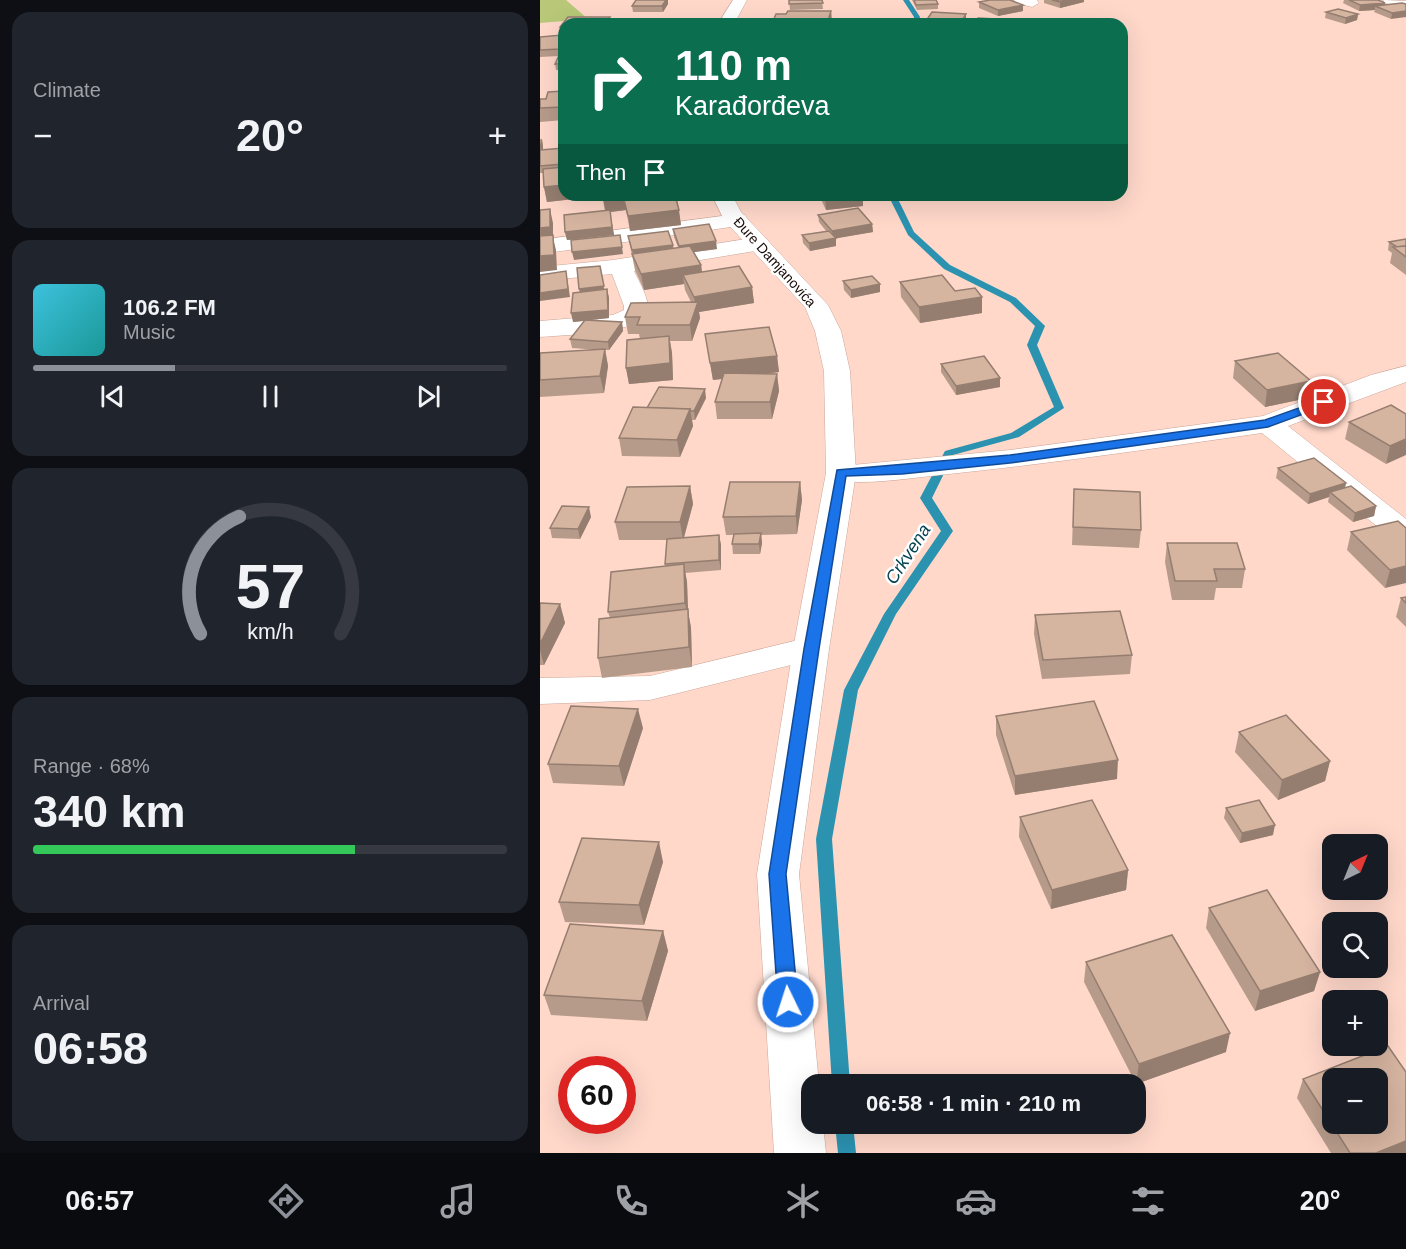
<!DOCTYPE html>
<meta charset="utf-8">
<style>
body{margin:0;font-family:Arial,sans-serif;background:#20242c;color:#f1f3f6;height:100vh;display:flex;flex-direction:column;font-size:22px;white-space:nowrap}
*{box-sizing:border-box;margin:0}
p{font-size:20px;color:#9ea1a6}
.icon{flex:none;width:33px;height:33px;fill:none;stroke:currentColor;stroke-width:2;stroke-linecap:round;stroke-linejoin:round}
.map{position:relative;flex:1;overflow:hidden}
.side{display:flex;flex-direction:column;gap:12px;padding:12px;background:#0d0f14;width:540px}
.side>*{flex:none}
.hud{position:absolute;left:18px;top:18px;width:570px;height:183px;border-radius:18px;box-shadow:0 6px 24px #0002;background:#0b6e4f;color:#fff;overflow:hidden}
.needle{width:39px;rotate:43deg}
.fabs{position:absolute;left:782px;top:834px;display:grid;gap:12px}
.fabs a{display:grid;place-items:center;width:66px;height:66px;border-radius:12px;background:#171b24;box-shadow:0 6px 24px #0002;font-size:30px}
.speed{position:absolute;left:18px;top:1056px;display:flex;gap:12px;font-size:30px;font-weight:700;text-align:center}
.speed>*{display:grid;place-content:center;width:78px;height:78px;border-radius:50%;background:#171b24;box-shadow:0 6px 24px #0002;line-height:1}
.speed .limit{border:9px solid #d22;background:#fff;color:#111}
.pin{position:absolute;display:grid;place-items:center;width:51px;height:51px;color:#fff;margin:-26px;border:3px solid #fff;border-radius:50%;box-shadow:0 2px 6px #0007}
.me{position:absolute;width:66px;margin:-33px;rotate:356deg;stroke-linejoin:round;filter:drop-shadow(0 0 4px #0008)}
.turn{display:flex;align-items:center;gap:21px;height:126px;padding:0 18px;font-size:27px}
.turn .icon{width:78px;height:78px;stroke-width:2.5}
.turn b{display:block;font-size:42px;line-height:51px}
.then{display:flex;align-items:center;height:57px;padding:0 18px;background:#0003;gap:12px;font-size:22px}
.big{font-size:45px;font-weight:700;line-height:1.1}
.side .tile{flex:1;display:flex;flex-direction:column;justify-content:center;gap:9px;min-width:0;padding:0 21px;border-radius:18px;background:#20242c}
.side .dial{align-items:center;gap:0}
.dial svg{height:156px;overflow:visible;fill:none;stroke:#363941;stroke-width:7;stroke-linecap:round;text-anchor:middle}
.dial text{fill:#f1f3f6;stroke:none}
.song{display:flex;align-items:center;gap:18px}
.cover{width:72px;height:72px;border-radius:9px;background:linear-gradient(135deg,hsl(190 70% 55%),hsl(180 70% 35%))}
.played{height:6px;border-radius:3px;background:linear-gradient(90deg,#8c9099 30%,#363941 30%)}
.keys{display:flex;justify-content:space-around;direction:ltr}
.heat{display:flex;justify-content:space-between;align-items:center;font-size:33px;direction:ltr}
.charge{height:9px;border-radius:4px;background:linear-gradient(90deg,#34c759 68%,#363941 0)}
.trip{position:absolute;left:261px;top:1074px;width:345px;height:60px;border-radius:18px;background:#171b24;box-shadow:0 6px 24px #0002;font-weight:700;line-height:60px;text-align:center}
.tab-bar{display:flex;height:96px;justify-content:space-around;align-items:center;background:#090b0e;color:#9ea1a6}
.tab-bar .icon{width:42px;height:42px}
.tab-bar .active{color:#8c9099}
.tab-bar b{font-size:27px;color:#f1f3f6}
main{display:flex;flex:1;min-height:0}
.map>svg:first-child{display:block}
.green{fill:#b8c878}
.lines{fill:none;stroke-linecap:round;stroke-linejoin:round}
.stream{fill:#2b92b0;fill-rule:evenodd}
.minor-casing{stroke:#cba699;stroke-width:1}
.primary-casing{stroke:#cba699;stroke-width:1}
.minor{fill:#fff;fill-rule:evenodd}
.primary{fill:#fff;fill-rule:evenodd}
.wall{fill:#b79b8a}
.shaded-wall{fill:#957e70}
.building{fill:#d5b4a0;stroke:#957e70;stroke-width:1.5;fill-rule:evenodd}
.route{fill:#1a73e8;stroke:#114b97;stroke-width:1.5}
.labels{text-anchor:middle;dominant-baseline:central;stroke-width:5;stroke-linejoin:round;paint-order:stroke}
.far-street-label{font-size:14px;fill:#180b07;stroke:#fff}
.water-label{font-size:18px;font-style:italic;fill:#054252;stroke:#fff}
</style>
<main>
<section class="side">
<div class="tile"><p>Climate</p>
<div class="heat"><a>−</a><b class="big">20°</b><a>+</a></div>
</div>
<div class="tile">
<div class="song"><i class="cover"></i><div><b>106.2 FM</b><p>Music</p></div></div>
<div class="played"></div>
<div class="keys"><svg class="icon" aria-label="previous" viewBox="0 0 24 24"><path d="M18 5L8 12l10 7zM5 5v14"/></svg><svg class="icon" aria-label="pause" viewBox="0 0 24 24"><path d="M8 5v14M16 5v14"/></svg><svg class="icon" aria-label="next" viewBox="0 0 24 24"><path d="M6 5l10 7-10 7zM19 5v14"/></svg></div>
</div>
<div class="tile dial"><svg viewBox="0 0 100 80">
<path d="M14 69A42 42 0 1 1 86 69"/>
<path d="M14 69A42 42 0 0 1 34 9" stroke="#8c9099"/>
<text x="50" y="56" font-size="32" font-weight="700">57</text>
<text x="50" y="72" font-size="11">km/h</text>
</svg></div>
<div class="tile"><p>Range · 68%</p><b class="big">340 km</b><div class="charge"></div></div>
<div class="tile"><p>Arrival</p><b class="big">06:58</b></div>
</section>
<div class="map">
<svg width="866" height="1153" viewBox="0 0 866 1153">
<rect width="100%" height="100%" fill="#ffd8ca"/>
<polygon class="green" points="0,0 26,0 48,19 0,23"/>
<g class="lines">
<g class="stream">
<polygon points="363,0 369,0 380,17 379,24 373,24 374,17"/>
<polygon points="348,195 356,195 374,232 410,265 476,298 503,324 505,326 497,345 524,408 479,437 413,455 392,498 413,531 356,614 318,690 292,839 310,1084 292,1084 276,839 304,690 344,614 401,531 380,498 405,451 471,433 514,407 487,345 495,326 470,302 404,269 368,235"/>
<polygon points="295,1124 313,1124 316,1153 298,1153"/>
</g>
<defs>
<g id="minor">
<polygon points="474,0 497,0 499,3 492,7 476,3"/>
<polygon points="843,0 866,1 866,10 845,3"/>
<polygon points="197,214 205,215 208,220 205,225 0,254 0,240"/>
<path d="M219,237L227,239L230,244L227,249L94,271C99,282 109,298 108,310C107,334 20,335 0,337V321L73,315L84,310V306L72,274L0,281V267L73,260Z"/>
<path d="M866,366V382L748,426L866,519V543L855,541L722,433C618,448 514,463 409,474C376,477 322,487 291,479L286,473L291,467L470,450L723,416L831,375Z"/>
<polygon points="271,637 283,641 289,649 283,657 110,700 0,704 0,678 110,676"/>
</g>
<g id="primary">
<polygon points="193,0 207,0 194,24 178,24"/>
<polygon points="172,195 192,195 201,212 288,305 301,331 310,371 316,473 289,649 259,874 279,1084 272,1084 272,1124 283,1124 286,1153 234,1153 217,874 253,649 286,473 284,371 275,331 265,307 184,220"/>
</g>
</defs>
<use href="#minor" class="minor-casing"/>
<use href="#primary" class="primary-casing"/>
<use href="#minor" class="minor"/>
<use href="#primary" class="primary"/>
</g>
<g class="wall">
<polygon points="249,0 282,0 283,9 250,10"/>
<polygon points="372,0 396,0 398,4 398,9 377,10"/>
<polygon points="504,0 544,0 544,2 520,8 504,3"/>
<polygon points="804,0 838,0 844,5 862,3 851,19 834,12 835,10 819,11 803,3"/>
<polygon points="439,2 483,5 483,11 458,16 439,8"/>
<polygon points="128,4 123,12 93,12 92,6"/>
<polygon points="291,11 292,24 233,24 233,21 246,14"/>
<polygon points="786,12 818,14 817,20 805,24 785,18"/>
<polygon points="28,17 70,17 71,24 24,24 24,39 23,39 24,42 21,53 24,53 24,70 16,70 15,64 19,56 0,57 0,37 22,35 20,27"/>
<polygon points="24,91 24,120 0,122 0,99 6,99"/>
<polygon points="0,139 2,139 3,150 24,148 23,143 24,139 24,195 52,195 52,197 7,202 4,187 3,173 0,173"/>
<polygon points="62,195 137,205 141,225 90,231 86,210 70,212 74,235 27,240 25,232 65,211"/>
<polygon points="279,195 323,195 323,206 286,210"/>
<polygon points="278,215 332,224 333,232 295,238 296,246 270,251 263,243 262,235 286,231 279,222"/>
<polygon points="133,229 177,249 154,252 161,265 162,272 212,287 214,303 159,312 160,318 152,341 130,341 132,353 133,380 89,384 86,368 100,339 99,334 88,334 85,317 151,302 145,290 144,284 104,290 95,270 88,236 134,248 138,247 134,237"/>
<polygon points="866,239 866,275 850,263 852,253 848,250 849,242"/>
<polygon points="303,281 340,292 311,298 304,290"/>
<polygon points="360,282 442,297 442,313 380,323 361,297"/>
<polygon points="67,289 69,298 69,318 50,320 82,322 83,331 69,350 65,350 68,366 64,393 0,397 0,353 59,350 32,348 30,339 45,321 33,322 64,290"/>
<polygon points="165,334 237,356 239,372 228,374 237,374 239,391 232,419 177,419 175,402 182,379 173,380"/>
<polygon points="695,361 768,398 725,407 693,378"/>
<polygon points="401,364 460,387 416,395 401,372"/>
<polygon points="166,398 155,420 152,420 153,426 140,457 82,456 79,438 107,408"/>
<polygon points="866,414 846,464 805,439 809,422"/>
<polygon points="738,468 806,483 805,488 836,506 834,516 813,522 788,502 789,497 768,504 736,478"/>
<polygon points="260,482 262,500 257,534 221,535 222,543 220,554 193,554 192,544 194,535 186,535 183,517"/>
<polygon points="150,486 153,504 144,538 179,535 181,545 181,570 145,573 147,582 148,611 151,628 152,667 62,678 58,658 70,618 68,612 125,566 127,540 79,540 75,522"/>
<polygon points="534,489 601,530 599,548 532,545"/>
<polygon points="51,517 40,539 12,538 10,528"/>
<polygon points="866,528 845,588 807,550 811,532"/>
<polygon points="627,543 705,569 702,588 676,588 674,600 632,600 625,562"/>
<polygon points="866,597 866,627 856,617 861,598"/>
<polygon points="0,603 20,604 25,623 4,665 0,665"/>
<polygon points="495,615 592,655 590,674 502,679 494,634"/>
<polygon points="456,716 577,779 475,795 456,735"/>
<polygon points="103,728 84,786 13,783 8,764"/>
<polygon points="699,732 790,761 785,781 738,800 695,752"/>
<polygon points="686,808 733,835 700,843 684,818"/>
<polygon points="480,817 588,870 586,890 511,909 479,837"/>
<polygon points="123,862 104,925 25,922 19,902"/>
<polygon points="669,908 780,972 774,991 715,1011 666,928"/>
<polygon points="123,931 128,951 107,1021 11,1015 4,995"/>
<polygon points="546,962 686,1052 596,1084 544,982"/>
<polygon points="763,1079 866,1153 791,1153 757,1098"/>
</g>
<g class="shaded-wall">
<polygon points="126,0 128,0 128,4 123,12 122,6"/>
<polygon points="529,0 544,0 544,2 520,8 520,2"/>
<polygon points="845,3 843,9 835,6 835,10 819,11 820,5"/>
<polygon points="483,5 483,11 458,16 458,10"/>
<polygon points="291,11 292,24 287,24"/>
<polygon points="866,11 866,17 851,19 852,13"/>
<polygon points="426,14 426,24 420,24"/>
<polygon points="818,14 817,20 805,24 806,18"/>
<polygon points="70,17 71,24 65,24"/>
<polygon points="22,35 24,42 21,55 20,49"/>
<polygon points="2,139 3,146 3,152 0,153 0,145"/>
<polygon points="24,185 24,195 52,195 52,197 7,202 4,187"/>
<polygon points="91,195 136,195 138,205 84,200 86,210 70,212 74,235 27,240 25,232 66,213 63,198"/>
<polygon points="285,195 323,195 323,206 286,210"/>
<polygon points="10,209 13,223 13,238 16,250 17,270 0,272 0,228"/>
<polygon points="139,210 141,225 90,231 88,216"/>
<polygon points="332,224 333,232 293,239 292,231"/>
<polygon points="296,238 296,246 270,251 269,243"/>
<polygon points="176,241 177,249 140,254 139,246"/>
<polygon points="133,245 134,253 94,258 92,250"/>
<polygon points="82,247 83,254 34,260 32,252"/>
<polygon points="161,265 163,280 143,275 144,284 104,290 101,274"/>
<polygon points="60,266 65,294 41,297 39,289"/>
<polygon points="26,271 30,297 0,301 0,293"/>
<polygon points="340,284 340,292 311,298 311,290"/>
<polygon points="212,287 214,303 159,312 160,318 152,341 150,325 156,308 154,297"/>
<polygon points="67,289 69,298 69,318 33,322 31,313"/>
<polygon points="442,297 442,313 380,323 379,307"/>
<polygon points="82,322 83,331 69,350 68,342"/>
<polygon points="129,336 132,353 133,380 89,384 86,368"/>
<polygon points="65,349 68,366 64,393 60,376"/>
<polygon points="237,356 239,372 173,380 170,363"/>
<polygon points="237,374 239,391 232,419 230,402"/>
<polygon points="460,378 460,387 416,395 416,386"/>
<polygon points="771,381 768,398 725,407 727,390"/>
<polygon points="165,389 166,398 155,420 154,411"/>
<polygon points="150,409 153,426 140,457 137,440"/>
<polygon points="866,439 866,455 846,464 850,446"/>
<polygon points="260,482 262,500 257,534 256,516"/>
<polygon points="806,483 804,492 790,492 789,497 768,504 770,494"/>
<polygon points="150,486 153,504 143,540 140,522"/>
<polygon points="836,506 834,516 813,522 815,513"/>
<polygon points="49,507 51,517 40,539 38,529"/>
<polygon points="221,533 222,543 220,554 219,544"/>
<polygon points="179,535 181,545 181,570 179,560"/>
<polygon points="144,564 147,582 148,611 151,628 152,667 149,647 148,620 145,603"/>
<polygon points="866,566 866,583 845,588 850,570"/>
<polygon points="20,604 25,623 4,665 0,650 0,644"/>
<polygon points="98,709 103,728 84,786 79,766"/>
<polygon points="578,760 577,779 475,795 475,776"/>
<polygon points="790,761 785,781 738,800 742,780"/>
<polygon points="735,825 733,835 700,843 702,833"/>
<polygon points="119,842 123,862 104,925 99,905"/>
<polygon points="588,870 586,890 511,909 512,890"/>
<polygon points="123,931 128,951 107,1021 102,1001"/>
<polygon points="780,972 774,991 715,1011 720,991"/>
<polygon points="690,1033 686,1052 596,1084 599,1064"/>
<polygon points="866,1141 866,1153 836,1153"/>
</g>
<g class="building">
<polygon points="96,0 126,0 122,6 92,6"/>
<polygon points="249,0 282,0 283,3 249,4"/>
<polygon points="374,0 396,0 398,4 376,5"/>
<polygon points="450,0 470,0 483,5 458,10 439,2"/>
<polygon points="512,0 529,0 520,2"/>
<polygon points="809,0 838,0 845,3 820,5"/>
<polygon points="862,3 866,4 866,11 852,13 835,6"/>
<polygon points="798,9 818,14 806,18 786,12"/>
<polygon points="248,11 291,11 287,24 243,24 245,21 233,21 236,14 246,14"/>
<polygon points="392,12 426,14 420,24 384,24"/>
<polygon points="28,17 70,17 65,24 24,24 24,27 20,27"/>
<polygon points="438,18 455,19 452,24 435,24"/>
<polygon points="495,20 510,21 509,24 493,24"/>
<polygon points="75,22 89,22 88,24 74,24"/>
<polygon points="95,22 130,22 129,24 94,24"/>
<polygon points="370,23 370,24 342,24"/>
<polygon points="22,35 20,49 0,50 0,37"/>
<polygon points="20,53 24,53 24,63 15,64"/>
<polygon points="24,91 24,107 0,108 0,99 6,99 8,92"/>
<polygon points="24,148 23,164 0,166 0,150"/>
<polygon points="24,167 24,185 4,187 3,169"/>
<polygon points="63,195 91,195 63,198"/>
<polygon points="127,195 135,195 139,210 88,216 84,200"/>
<polygon points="318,208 332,224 292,231 278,215"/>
<polygon points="10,209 10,227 0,228 0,210"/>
<polygon points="70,210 72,227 25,232 24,215"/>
<polygon points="169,224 176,241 139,246 133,229"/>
<polygon points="128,231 133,245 92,250 88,236"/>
<polygon points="289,231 296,238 269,243 262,235"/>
<polygon points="13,235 14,255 0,256 0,236"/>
<polygon points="80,235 82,247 32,252 31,240"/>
<polygon points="866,239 866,246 857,247 849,242"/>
<polygon points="150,246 161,265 101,274 92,254"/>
<polygon points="866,246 866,257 853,247"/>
<polygon points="60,266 64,286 39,289 37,268"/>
<polygon points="199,266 212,287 154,297 143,275"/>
<polygon points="26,271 28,289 0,293 0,275"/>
<polygon points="402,275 415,291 435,288 442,297 379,307 360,282"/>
<polygon points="332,276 340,284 311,290 303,281"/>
<polygon points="67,289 68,310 31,313 33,293"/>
<polygon points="158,302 150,325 97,325 100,317 85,317 91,303"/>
<polygon points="45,320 82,322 68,342 30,339"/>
<polygon points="229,327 237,356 170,363 165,334"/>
<polygon points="129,336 130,363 86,368 87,340"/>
<polygon points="65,349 60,376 0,380 0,353"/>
<polygon points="738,353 771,381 727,390 695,361"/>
<polygon points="444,356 460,378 416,386 401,364"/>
<polygon points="184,373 237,374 230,402 175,402"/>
<polygon points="119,387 165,389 154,411 151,411 150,409 107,408"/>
<polygon points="851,405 866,414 866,439 850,446 809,422"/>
<polygon points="93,407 150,409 137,440 79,438"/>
<polygon points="774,458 806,483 770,494 738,468"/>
<polygon points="190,482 260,482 256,516 183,517"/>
<polygon points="150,486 140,522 75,522 87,487"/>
<polygon points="811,486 836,506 815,513 790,492"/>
<polygon points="534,489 600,492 601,530 533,527"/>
<polygon points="22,506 49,507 38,529 10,528"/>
<polygon points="858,521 866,528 866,566 850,570 811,532"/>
<polygon points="221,533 219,544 192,544 194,534"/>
<polygon points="179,535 179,560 125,564 127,539"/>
<polygon points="627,543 697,543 705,569 674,569 677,581 635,581"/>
<polygon points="144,564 145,603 68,612 71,572"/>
<polygon points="866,597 866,603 861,598"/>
<polygon points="0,603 20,604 0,644"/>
<polygon points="148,609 149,647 58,658 59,619"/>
<polygon points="580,611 592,655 503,660 495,615"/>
<polygon points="554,701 578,760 475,776 456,716"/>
<polygon points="31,706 98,709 79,766 8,764"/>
<polygon points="746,715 790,761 742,780 699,732"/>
<polygon points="552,800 588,870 512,890 480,817"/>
<polygon points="719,800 735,825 702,833 686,808"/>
<polygon points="42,838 119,842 99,905 19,902"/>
<polygon points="727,890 780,972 720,991 669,908"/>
<polygon points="30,924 123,931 102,1001 4,995"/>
<polygon points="632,935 690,1033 599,1064 546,962"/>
<path d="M848,1046L866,1072V1141L836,1153H810L763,1079ZM792,1078H837V1124H792Z"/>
</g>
<polygon class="route" points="784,399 790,402 788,405 728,427 470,463 362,474 306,476 279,649 246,874 258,1002 255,1008 248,1010 241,1008 238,1002 229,874 264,649 297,470 470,455 725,420"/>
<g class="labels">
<g class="far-street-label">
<text transform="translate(235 262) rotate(48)">Đure Damjanovića</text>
</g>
<g class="water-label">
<text transform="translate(368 554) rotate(-57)">Crkvena</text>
</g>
</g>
</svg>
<div class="fabs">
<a><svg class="needle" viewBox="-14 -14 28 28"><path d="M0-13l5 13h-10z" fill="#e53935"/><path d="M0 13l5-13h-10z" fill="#9ea1a6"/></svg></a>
<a><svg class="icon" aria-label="search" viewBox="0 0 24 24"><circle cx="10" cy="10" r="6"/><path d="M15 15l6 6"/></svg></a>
<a>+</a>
<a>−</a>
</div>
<div class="speed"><div class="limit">60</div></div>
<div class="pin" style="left:784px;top:402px;background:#d93025"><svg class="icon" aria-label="arrive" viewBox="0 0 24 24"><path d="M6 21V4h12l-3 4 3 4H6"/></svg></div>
<svg class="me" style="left:248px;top:1002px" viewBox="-20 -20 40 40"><circle r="17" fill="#1a73e8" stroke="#fff" stroke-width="3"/><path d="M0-11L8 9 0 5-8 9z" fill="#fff"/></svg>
<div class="trip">06:58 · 1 min · 210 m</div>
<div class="hud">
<div class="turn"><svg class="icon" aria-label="right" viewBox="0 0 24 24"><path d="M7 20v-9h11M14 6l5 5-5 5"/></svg><div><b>110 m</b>Karađorđeva</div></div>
<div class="then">Then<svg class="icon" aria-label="arrive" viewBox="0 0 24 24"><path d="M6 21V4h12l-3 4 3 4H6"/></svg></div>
</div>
</div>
</main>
<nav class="tab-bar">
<b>06:57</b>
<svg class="icon active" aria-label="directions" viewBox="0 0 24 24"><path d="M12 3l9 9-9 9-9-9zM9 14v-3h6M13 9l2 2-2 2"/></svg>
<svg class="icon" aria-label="music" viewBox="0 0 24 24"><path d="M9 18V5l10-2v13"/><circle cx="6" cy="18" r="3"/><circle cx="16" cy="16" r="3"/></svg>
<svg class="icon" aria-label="phone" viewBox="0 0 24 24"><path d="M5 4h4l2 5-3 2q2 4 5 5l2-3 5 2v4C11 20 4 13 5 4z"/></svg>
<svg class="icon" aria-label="climate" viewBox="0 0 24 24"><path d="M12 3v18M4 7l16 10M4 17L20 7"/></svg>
<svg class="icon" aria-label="car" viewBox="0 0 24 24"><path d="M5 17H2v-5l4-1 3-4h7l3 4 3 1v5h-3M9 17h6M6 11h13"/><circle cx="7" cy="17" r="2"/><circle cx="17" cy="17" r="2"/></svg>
<svg class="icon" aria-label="filters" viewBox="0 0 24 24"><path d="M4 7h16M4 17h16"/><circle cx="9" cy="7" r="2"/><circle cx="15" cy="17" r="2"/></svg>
<b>20°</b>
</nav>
